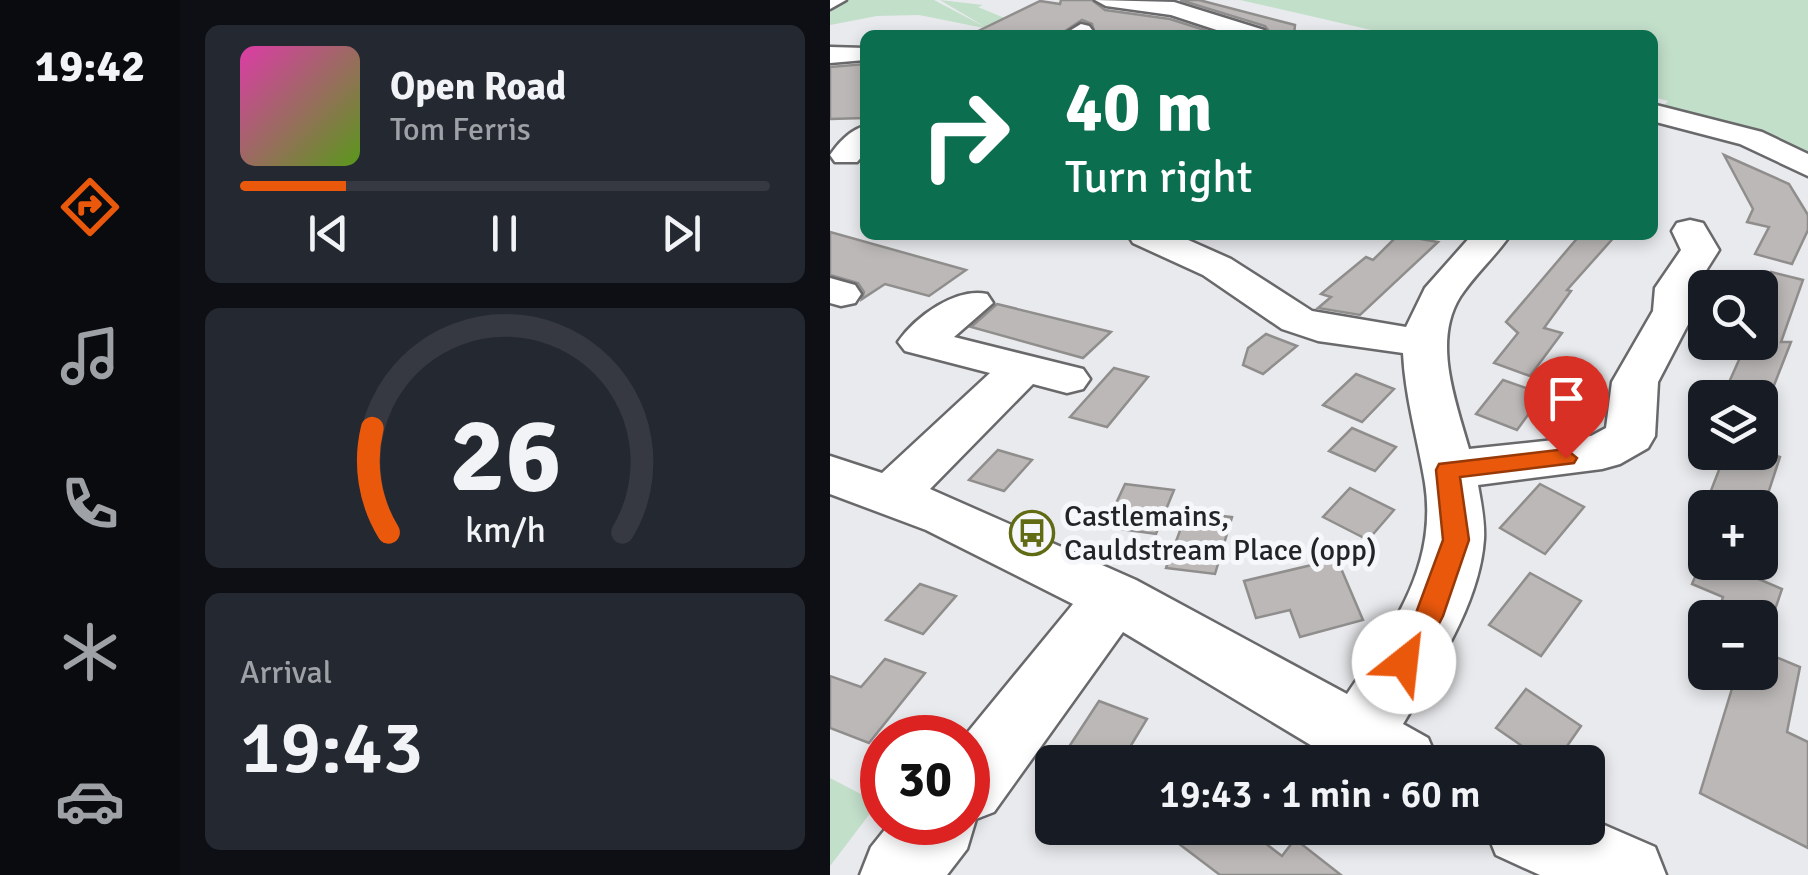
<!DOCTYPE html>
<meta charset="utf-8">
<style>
body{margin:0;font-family:Signika,sans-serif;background:#242831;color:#f1f3f6;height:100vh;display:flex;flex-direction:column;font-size:38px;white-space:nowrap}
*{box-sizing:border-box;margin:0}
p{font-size:32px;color:#9ea1a6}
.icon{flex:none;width:55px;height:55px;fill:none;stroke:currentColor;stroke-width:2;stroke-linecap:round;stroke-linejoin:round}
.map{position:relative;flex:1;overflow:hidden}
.panel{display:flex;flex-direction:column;gap:25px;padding:25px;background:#0d0f14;width:650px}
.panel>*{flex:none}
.banner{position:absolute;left:30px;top:30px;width:798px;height:210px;border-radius:15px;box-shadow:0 5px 15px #0003;background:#0b6e4f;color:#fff;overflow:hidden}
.buttons{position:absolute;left:858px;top:270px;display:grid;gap:20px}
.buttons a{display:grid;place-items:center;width:90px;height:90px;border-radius:15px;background:#171b24;box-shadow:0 5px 15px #0003;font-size:50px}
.speed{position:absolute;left:30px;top:715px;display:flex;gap:20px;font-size:50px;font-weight:700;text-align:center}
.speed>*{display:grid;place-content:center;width:130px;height:130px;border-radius:50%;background:#171b24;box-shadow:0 5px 15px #0003;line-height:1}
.speed .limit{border:15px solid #d22;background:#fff;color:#111}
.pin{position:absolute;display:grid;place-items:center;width:85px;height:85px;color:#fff;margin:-102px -42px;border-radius:50% 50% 50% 0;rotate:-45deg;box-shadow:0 0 10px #0007}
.pin .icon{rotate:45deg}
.me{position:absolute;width:110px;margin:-55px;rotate:29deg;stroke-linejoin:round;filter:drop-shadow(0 0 8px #0008)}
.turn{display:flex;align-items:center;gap:35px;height:210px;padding:0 40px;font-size:45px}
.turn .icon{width:130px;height:130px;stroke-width:2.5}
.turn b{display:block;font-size:70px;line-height:85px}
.big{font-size:75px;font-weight:600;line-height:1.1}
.panel .widget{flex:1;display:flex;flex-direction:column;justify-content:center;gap:15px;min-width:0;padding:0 35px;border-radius:15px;background:#242831}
.panel .dial{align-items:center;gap:0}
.dial svg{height:260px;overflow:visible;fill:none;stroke:#363941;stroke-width:7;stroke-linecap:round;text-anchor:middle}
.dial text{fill:#f1f3f6;stroke:none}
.song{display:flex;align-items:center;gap:30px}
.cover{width:120px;height:120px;border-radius:15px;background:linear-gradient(135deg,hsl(320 70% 55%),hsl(90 70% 35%))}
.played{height:10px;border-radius:5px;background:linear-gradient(90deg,#ea580c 20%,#363941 20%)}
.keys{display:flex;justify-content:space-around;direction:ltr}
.trip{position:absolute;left:205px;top:745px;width:570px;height:100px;border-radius:15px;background:#171b24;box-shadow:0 5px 15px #0003;font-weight:600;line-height:100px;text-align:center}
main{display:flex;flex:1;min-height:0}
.menu{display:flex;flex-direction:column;width:180px;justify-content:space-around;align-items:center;background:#090b0e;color:#9ea1a6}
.menu .icon{width:70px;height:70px}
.menu .on{color:#ea580c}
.menu b{font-size:45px;color:#f1f3f6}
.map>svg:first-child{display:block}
.green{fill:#c2dfca}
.building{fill:#bbb8b7;stroke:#908e8d;stroke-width:2.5}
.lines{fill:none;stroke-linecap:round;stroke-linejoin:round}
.minor-casing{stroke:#69696c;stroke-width:5}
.minor{fill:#fff;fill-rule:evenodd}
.route{fill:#ea580c;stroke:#983908;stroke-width:2.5}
.labels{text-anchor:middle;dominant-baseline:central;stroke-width:10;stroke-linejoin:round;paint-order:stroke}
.poi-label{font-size:30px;fill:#232425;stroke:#f6f7fa;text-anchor:start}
</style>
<main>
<nav class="menu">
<b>19:42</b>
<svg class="icon on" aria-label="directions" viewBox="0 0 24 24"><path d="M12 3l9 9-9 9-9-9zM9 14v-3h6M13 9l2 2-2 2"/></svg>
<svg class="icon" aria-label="music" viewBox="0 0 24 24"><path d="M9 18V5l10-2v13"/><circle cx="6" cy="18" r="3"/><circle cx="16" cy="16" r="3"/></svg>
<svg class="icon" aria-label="phone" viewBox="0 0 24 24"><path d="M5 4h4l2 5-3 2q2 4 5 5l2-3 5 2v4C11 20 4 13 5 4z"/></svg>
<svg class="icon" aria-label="climate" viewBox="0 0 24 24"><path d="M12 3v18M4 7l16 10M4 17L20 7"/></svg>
<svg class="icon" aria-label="car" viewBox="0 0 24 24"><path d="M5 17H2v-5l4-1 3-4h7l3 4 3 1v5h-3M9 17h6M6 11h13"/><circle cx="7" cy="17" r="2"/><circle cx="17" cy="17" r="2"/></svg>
</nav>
<section class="panel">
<div class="widget">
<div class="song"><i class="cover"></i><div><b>Open Road</b><p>Tom Ferris</p></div></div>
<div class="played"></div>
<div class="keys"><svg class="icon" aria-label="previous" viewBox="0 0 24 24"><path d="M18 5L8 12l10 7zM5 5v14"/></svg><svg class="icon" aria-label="pause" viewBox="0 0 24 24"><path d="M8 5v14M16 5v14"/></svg><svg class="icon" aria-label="next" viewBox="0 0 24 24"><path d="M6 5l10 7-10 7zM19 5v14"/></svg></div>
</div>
<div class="widget dial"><svg viewBox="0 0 100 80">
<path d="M14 69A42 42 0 1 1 86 69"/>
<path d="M14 69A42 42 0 0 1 9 37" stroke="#ea580c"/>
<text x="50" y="56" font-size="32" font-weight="700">26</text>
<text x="50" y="72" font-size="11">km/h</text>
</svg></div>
<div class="widget"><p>Arrival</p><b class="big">19:43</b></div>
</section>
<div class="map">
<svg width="978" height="875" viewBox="0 0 978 875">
<rect width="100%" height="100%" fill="#e9eaed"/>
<g class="green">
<polygon points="10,0 104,0 157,28 110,0 153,5 148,7 177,19 164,30 89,15 47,16 0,25 0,7"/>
<polygon points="410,0 978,0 978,158 831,108 838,101 823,97 822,35 563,35"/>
<polygon points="0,778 48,803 0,866"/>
</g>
<g class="building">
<polygon points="231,0 262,0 275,10 340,19 390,35 265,35 262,24 252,20 229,35 140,35 210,1 230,4"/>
<polygon points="350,0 369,0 465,25 464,35 442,35 435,26"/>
<polygon points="35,64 35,118 0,119 0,67"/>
<polygon points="894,155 959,184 978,215 978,230 962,264 925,254 939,227 917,222 923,209"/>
<polygon points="0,232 136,270 99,296 55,284 32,299 34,292 28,283 0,275"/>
<polygon points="568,235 608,242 530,315 488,308 501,297 491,294 536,257 543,260"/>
<polygon points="750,235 786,235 737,290 741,291 714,328 732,333 700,376 664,363 688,333 676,322"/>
<polygon points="941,272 973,280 951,342 961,342 939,398 892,398 917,342 930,342 930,298"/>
<polygon points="167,304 281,332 253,358 141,327"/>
<polygon points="436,334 467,346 433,374 413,365 418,348"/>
<polygon points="284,368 318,377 277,427 240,417"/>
<polygon points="526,374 564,389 532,422 493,405"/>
<polygon points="673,380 713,394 687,430 646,414"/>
<polygon points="522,428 566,447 545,471 499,451"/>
<polygon points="168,450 202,460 174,491 139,480"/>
<polygon points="930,450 950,457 930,518 930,508 875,508 875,526 868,524 896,452"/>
<polygon points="295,484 344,490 326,534 275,527"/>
<polygon points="710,484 754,507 715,554 670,528"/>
<polygon points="520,488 564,510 538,540 493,517"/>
<polygon points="357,512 402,517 385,574 336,568"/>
<polygon points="875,553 875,562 915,562 912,572 952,589 931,651 970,667 957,732 978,742 978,848 870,793 904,682 883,672 930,672 930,618 886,618 893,597 862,584"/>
<polygon points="507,559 533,620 470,637 460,610 426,618 414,581"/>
<polygon points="700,573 751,601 711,656 659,625"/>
<polygon points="90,584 126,596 93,634 56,620"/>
<polygon points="55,659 95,673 39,743 0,728 0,676 31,687"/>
<polygon points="696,689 751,726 726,762 715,762 666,728"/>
<polygon points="269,701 317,719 291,762 229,762"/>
<polygon points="328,828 415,828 452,856 465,839 511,875 390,875"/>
</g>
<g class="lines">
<defs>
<g id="minor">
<polygon points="0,0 16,0 0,9"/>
<polygon points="265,0 344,2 434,30 438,35 402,35 341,15 276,6"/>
<polygon points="251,24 259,26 263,31 260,35 233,35"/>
<polygon points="0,47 35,48 35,60 0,63"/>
<polygon points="822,104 932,132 978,154 978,176 910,144 822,121"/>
<path d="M35,126V153L27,162H5L0,155C9,142 20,130 35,126Z"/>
<path d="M860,220L873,223L889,250L865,288V311L828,382L825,436L818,448L790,464L772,469L648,485C651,502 655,521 654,539C650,603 605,670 573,724L598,738L608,762H509L293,632L164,812L146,819L137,849L117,875H30L41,847L61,822H138V738H133L243,604L96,530L0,494V456L52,473L160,373L75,351L68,342C85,317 126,287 157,294L163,303L124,337L253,369L260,379L253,389L237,393L203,384L100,489L306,580L517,694C562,628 608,566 595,483C588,440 575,397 573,353L488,341L452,329L373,275L303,243L298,235H347L401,259L482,311L576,327L595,288L642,235H680C665,257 645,274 630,297C602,342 626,402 639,449L761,436L776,428L782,382L823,311L825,288L851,250L842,231L847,223Z"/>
<polygon points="0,278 25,285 31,294 25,303 11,306 0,303"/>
<polygon points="758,818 825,847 836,875 710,875 666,855 655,828 758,828"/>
</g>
</defs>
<use href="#minor" class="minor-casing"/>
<use href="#minor" class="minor"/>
</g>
<polygon class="route" points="736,449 747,458 744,463 630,477 639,540 613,616 585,670 574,674 564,670 560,662 586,613 613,540 606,470 609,464"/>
<defs>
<symbol id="bus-ring" viewBox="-11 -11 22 22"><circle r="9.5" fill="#f6f7fa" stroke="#606b13" stroke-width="1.5"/><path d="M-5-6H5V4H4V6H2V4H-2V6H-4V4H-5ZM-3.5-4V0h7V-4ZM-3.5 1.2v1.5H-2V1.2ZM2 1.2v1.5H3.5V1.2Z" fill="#606b13"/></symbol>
</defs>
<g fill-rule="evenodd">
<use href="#bus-ring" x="177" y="508" width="50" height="50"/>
</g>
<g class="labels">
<g class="poi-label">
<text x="234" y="516">Castlemains,<tspan x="234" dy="34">Cauldstream Place (opp)</tspan></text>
</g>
</g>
</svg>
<div class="buttons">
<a><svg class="icon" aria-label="search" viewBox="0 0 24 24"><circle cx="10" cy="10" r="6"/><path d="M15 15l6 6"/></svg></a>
<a><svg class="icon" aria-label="layers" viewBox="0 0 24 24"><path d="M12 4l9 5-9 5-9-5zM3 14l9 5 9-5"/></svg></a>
<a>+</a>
<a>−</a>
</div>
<div class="speed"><div class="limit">30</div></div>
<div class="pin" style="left:736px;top:458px;background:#d93025"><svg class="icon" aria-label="arrive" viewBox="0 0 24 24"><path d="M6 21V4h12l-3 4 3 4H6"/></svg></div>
<svg class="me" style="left:574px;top:662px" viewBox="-20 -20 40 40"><circle r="19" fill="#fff"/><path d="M0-13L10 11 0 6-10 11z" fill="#ea580c"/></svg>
<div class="trip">19:43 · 1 min · 60 m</div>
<div class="banner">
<div class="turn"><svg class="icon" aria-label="right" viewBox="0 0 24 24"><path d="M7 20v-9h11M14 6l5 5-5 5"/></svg><div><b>40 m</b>Turn right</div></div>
</div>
</div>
</main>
